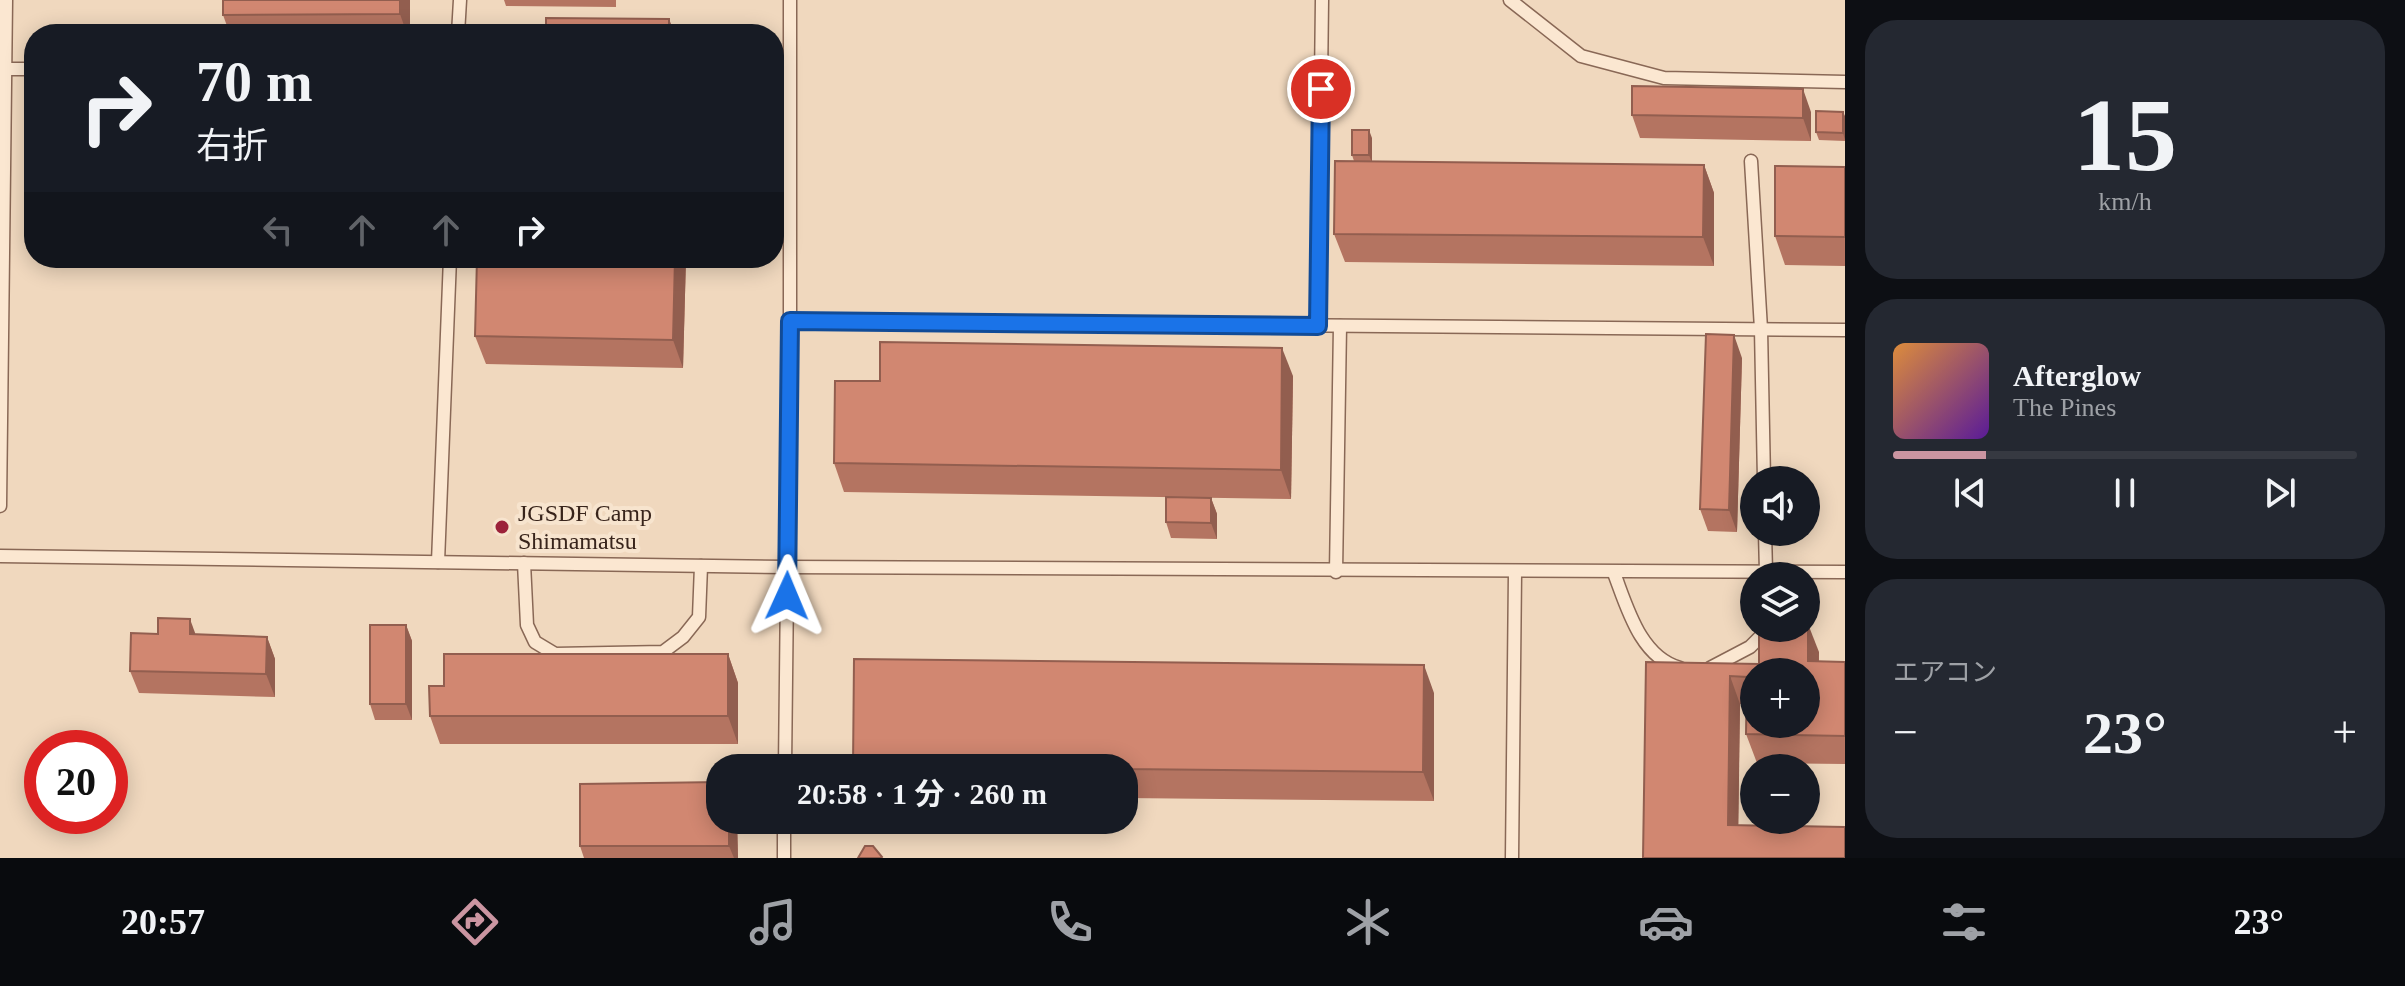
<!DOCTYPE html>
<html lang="ja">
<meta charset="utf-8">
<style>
body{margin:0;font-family:"Times New Roman","Noto Sans JP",serif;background:#242831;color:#f1f3f6;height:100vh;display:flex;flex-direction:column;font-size:30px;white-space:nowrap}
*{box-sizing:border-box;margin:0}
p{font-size:26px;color:#9ea1a6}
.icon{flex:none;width:44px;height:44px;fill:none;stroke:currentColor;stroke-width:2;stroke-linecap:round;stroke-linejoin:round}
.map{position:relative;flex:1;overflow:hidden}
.side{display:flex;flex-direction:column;gap:20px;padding:20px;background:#0d0f14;width:560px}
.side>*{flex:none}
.guide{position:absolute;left:24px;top:24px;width:760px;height:244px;border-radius:32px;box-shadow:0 4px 20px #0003;background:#171b24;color:#f1f3f6;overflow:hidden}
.buttons{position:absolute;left:1740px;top:466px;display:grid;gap:16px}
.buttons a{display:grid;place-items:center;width:80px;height:80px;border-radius:50%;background:#171b24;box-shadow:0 4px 20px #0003;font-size:40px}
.speed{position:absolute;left:24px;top:730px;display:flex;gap:16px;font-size:40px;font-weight:700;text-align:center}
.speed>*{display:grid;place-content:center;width:104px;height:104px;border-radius:50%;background:#171b24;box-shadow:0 4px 20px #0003;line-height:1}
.speed .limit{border:12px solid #d22;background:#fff;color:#111}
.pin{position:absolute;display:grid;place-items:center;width:68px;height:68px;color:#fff;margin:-34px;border:4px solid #fff;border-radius:50%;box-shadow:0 2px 8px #0007}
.me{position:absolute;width:88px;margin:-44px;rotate:1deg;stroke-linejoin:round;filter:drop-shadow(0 0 6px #0008)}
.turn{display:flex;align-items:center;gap:28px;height:168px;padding:0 40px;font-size:36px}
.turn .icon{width:104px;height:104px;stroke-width:2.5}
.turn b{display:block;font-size:56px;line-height:68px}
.lanes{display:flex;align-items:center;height:76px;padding:0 40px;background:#0003;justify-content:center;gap:40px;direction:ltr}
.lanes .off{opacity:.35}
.big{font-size:60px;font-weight:700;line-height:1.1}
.side .tile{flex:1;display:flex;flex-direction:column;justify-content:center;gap:12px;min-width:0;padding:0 28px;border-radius:32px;background:#242831}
.side .dial{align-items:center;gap:0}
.dial b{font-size:104px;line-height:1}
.song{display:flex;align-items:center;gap:24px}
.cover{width:96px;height:96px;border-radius:12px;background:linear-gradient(135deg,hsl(30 70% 55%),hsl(270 70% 35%))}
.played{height:8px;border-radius:4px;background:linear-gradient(90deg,#cb95a1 20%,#363941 20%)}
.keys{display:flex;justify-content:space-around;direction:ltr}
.heat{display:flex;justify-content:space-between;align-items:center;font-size:44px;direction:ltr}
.trip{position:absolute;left:706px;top:754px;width:432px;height:80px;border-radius:32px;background:#171b24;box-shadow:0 4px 20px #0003;font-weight:700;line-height:80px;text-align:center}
.tabs{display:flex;height:128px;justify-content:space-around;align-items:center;background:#090b0e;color:#9ea1a6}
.tabs .icon{width:56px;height:56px}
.tabs .on{color:#cb95a1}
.tabs b{font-size:36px;color:#f1f3f6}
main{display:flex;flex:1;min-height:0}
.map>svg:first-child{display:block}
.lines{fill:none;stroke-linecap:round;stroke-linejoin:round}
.service-casing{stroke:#896856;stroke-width:15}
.service{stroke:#fbe7d1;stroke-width:12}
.wall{fill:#b47461}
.shaded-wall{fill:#925e4f}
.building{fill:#d18771;stroke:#925e4f;stroke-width:2;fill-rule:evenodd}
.route-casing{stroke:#114b97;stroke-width:20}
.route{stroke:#1a73e8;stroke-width:14}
.poi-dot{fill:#9c223a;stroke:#f7e4ce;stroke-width:3}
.labels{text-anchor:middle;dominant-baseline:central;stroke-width:8;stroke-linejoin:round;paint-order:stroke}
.poi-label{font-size:24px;fill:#38241b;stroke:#f7e4ce;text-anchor:start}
</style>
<main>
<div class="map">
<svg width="1845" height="858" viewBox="0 0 1845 858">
<rect width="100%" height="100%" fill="#f0d8be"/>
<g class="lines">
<defs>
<g id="service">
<polyline points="1510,0 1581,56 1664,78 1845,82"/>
<polyline points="458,34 460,0"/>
<polyline points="5,69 34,69"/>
<polyline points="1751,161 1761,329 1764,480"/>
<polyline points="790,321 1845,330"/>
<polyline points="1318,326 1322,0"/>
<polyline points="0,506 6,0"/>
<polyline points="1765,532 1766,572"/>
<polyline points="0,556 787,567 1845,572"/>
<polyline points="438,562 450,258"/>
<polyline points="524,563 527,625 535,642 555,654 663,652 683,637 699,617 701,566"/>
<polyline points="1336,572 1340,326"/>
<path d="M1614,573C1627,607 1640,657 1680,668"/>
<polyline points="1710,668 1750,647 1769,628"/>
<polyline points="785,768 790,321 790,0"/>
<polyline points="784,858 784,820"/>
<polyline points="1512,858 1515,573"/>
</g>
</defs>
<use href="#service" class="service-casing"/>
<use href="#service" class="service"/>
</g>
<g class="wall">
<polygon points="223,0 410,0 410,34 230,34 223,15"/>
<polygon points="504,0 616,0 616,7 506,6"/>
<polygon points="1811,112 1811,141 1640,138 1632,115"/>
<polygon points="1845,116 1845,141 1819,140 1816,132"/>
<polygon points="1372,138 1372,162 1704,165 1714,193 1714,266 1345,262 1334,234 1354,161 1352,155"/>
<polygon points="1845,167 1845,266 1785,265 1775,236"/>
<polygon points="477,258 686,258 683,368 486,364 475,336"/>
<polygon points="1742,358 1737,532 1708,531 1700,509"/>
<polygon points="1293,376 1291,499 844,492 834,463 880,381"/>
<polygon points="1211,498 1217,514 1217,539 1171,538 1166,522"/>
<polygon points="406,625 412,641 412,720 375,720 370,704"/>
<polygon points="196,635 267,637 275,659 275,697 139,693 130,671"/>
<polygon points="1819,652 1819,661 1845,662 1845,764 1757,763 1746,734 1747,705 1740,704 1738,826 1643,858 1646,662 1759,664"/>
<polygon points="728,654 738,683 738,744 440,744 430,716 444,686"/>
<polygon points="1434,693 1434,801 1124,798 1124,768 854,768 853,767"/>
<polygon points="720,820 737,820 738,858 584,858 580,846"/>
</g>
<g class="shaded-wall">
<polygon points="400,0 410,0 410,34 407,34 400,14"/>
<polygon points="669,19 675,34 669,34"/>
<polygon points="1803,89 1811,112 1811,141 1803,118"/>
<polygon points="1843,112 1845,116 1845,140 1843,133"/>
<polygon points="1369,130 1372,138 1372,163 1369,155"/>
<polygon points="1704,165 1714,193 1714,266 1703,237"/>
<polygon points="675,258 686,258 683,368 673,340"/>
<polygon points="1734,335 1742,358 1737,532 1729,510"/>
<polygon points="1282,348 1293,376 1291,499 1281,470"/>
<polygon points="1211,498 1217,514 1217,539 1211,523"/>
<polygon points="190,619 198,641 190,634"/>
<polygon points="1808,624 1819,652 1818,690 1808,661"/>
<polygon points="406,625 412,641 412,720 406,704"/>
<polygon points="267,637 275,659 275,697 266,674"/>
<polygon points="728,654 738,683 738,744 728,716"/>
<polygon points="1424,665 1434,693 1434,801 1423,772"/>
<polygon points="1730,676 1740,704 1738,854 1728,825"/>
<polygon points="729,820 737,820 738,858 734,858 729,846"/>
</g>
<g class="building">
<polygon points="223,0 400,0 400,14 223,15"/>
<polygon points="546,18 669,19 669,34 546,34"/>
<polygon points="1632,86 1803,89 1803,118 1632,115"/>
<polygon points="1816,111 1843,112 1843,133 1816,132"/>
<rect x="1352" y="130" width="17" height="25"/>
<polygon points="1335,161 1704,165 1703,237 1334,234"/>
<polygon points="1775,166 1845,167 1845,237 1775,236"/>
<polygon points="477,258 675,258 673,340 475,336"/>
<polygon points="1706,334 1734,335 1729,510 1700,509"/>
<polygon points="880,342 1282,348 1281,470 834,463 835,381 880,381"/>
<polygon points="1166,497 1211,498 1211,523 1166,522"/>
<polygon points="158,618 190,619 190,634 267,637 266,674 130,671 131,633 158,634"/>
<path d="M1806,624H1808V661L1845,662V736L1746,734L1747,677L1730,676L1728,825L1845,827V858H1643L1646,662L1759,664V628H1806ZM1754,672H1806V724H1754Z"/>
<rect x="370" y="625" width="36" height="79"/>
<polygon points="444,654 728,654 728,716 430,716 429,686 444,686"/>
<polygon points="854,659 1424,665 1423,772 1124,769 1124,768 853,767"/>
<polygon points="720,782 720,820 729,820 729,846 580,846 580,784"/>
<polygon points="865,846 873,846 882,857 881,858 858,858"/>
</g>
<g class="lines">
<defs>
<polyline id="route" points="787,596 790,321 1318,326 1321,89"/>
</defs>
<use href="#route" class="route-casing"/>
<use href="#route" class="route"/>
</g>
<circle class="poi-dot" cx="502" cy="527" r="8"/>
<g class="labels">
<g class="poi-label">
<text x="518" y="513">JGSDF Camp<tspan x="518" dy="28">Shimamatsu</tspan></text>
</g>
</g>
</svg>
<div class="buttons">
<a><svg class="icon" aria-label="sound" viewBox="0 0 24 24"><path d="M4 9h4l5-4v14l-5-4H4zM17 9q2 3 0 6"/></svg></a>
<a><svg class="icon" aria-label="layers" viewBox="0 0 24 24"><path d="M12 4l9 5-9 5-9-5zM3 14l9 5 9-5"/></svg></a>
<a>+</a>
<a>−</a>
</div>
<div class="speed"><div class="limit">20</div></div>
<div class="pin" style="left:1321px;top:89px;background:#d93025"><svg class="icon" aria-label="arrive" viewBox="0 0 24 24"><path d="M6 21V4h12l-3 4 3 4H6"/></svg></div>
<svg class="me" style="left:787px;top:596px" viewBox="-20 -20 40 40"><path d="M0-17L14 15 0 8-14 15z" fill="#1a73e8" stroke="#fff" stroke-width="4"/></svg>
<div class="trip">20:58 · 1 分 · 260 m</div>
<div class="guide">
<div class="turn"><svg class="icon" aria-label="right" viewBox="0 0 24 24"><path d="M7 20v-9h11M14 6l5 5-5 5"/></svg><div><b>70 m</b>右折</div></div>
<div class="lanes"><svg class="icon off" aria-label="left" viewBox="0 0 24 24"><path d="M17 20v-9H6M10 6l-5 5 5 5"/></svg><svg class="icon off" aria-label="ahead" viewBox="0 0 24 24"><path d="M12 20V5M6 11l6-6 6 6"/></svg><svg class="icon off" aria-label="ahead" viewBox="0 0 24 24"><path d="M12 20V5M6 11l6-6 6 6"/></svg><svg class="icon" aria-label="right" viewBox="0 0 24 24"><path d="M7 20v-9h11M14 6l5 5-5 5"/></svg></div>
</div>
</div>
<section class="side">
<div class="tile dial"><b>15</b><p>km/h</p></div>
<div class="tile">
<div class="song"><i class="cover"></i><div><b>Afterglow</b><p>The Pines</p></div></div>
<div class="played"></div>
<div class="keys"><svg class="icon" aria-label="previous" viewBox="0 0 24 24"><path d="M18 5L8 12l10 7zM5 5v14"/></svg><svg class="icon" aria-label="pause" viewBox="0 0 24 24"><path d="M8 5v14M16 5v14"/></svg><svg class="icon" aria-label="next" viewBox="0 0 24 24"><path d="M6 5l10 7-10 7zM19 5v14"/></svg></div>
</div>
<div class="tile"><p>エアコン</p>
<div class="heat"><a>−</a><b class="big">23°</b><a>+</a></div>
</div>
</section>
</main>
<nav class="tabs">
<b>20:57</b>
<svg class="icon on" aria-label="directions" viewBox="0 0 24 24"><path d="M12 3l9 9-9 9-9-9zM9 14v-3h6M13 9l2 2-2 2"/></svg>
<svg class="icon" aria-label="music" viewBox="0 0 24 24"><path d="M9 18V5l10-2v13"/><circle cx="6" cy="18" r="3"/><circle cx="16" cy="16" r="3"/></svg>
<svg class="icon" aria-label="phone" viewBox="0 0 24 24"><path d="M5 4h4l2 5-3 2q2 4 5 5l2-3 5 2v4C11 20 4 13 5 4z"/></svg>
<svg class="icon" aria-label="climate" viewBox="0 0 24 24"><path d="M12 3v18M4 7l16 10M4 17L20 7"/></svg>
<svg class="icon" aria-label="car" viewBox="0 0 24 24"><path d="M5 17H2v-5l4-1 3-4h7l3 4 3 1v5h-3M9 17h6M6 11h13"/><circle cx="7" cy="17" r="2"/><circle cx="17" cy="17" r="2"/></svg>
<svg class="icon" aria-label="filters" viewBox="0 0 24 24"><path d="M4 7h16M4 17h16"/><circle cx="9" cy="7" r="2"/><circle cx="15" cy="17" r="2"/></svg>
<b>23°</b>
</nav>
